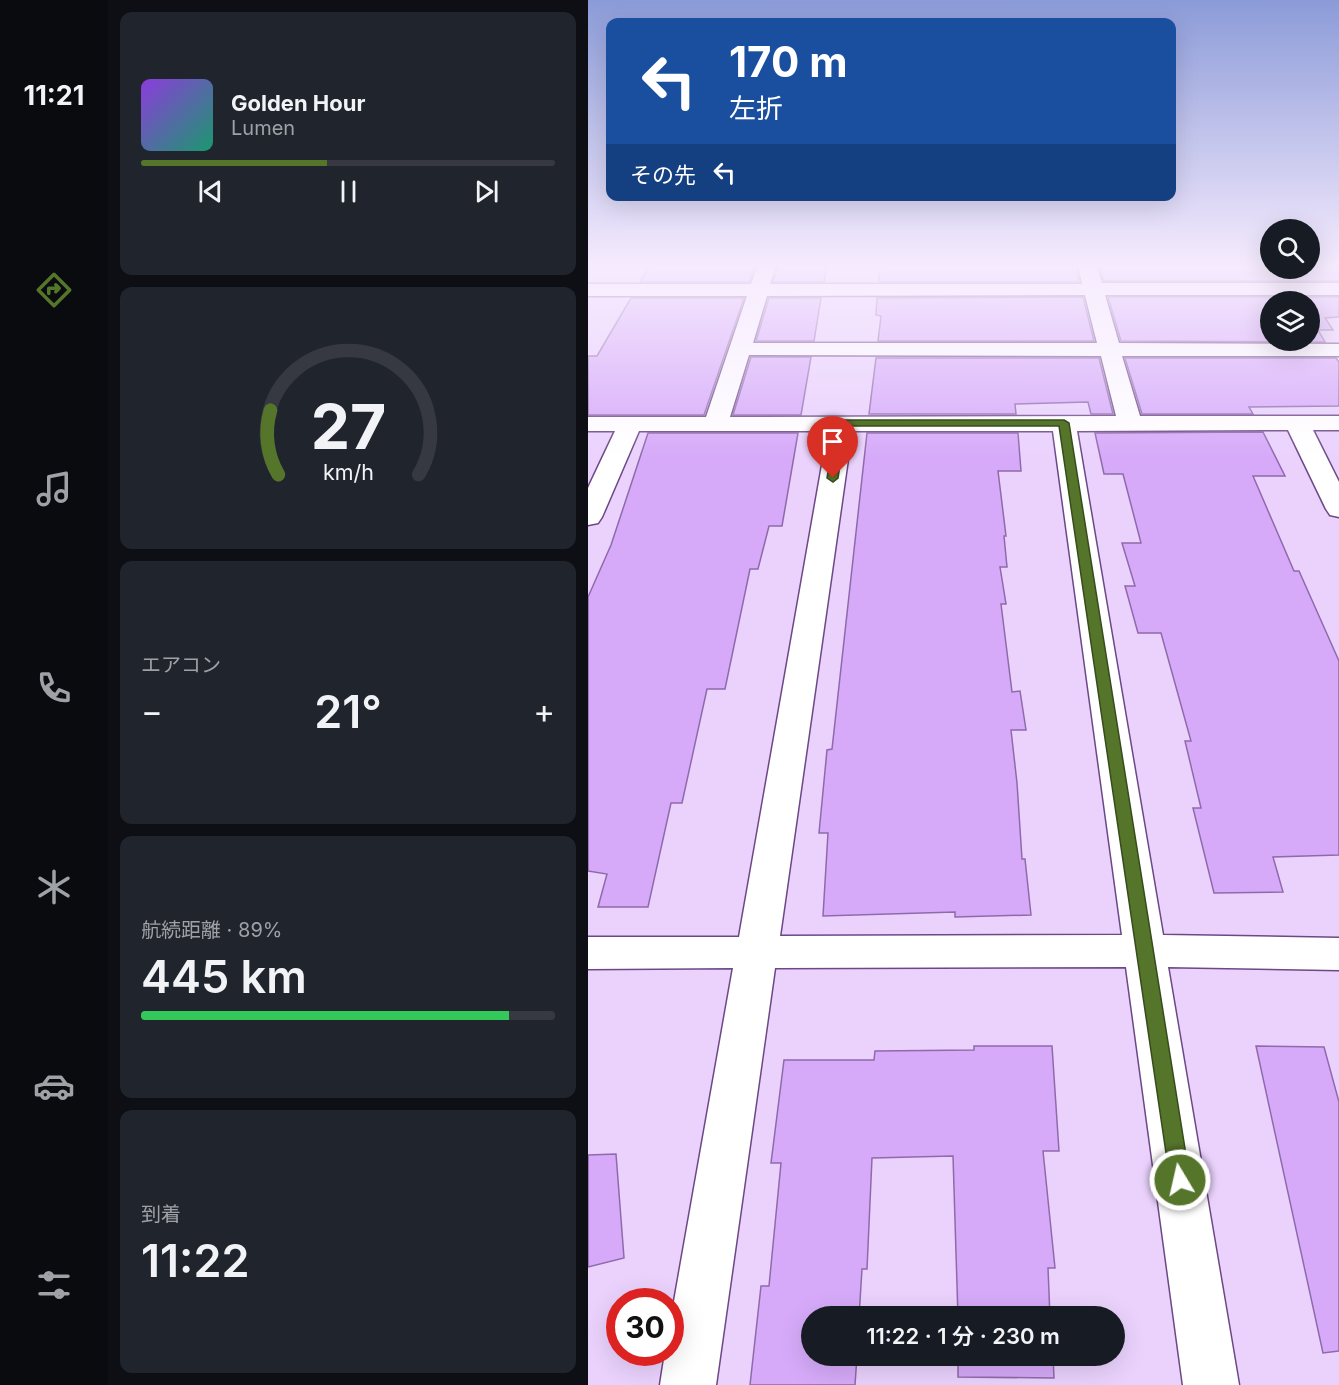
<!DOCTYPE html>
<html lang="ja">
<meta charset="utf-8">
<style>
body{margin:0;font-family:Inter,"Noto Sans JP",sans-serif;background:#20242c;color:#f1f3f6;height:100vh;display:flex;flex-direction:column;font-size:22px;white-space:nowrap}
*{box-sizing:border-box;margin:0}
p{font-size:20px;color:#9ea1a6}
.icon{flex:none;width:33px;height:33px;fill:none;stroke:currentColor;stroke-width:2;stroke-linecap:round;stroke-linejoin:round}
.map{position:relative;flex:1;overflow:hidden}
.details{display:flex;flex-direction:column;gap:12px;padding:12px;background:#0d0f14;width:480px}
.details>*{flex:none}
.banner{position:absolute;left:18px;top:18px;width:570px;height:183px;border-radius:12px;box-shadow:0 6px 24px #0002;background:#1a4fa0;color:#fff;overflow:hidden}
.buttons{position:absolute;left:672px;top:219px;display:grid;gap:12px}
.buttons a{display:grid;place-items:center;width:60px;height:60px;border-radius:50%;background:#171b24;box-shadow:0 6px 24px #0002;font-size:30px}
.speed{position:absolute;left:18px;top:1288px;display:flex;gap:12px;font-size:30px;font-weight:700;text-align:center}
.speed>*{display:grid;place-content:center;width:78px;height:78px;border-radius:50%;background:#171b24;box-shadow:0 6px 24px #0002;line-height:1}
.speed .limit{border:9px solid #d22;background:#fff;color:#111}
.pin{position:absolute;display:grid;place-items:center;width:51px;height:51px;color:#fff;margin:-62px -26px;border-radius:50% 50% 50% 0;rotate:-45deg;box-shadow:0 0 6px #0007}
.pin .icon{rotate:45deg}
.me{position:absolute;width:66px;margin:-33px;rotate:351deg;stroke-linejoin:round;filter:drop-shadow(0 0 4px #0008)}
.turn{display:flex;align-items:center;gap:21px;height:126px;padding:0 24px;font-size:27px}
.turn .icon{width:78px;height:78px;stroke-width:2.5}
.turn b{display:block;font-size:42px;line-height:51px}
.then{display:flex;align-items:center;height:57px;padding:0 24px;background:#0003;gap:12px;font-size:22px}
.big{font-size:45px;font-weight:600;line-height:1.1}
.details .tile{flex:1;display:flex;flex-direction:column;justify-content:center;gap:9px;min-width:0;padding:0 21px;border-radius:12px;background:#20242c}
.details .dial{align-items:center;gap:0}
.dial svg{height:156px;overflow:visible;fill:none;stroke:#363941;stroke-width:7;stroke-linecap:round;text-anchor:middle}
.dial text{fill:#f1f3f6;stroke:none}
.song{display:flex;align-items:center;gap:18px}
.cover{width:72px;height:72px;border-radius:9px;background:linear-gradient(135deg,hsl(270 70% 55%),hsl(160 70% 35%))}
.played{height:6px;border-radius:3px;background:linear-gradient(90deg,#55752b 45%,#363941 45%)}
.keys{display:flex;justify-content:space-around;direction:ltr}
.heat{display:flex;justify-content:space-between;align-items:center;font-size:33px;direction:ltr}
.charge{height:9px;border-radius:4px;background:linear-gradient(90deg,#34c759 89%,#363941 0)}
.trip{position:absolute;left:213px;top:1306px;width:324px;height:60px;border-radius:30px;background:#171b24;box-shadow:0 6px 24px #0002;font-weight:600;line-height:60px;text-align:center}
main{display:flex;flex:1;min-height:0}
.tabs{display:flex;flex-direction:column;width:108px;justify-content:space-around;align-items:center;background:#090b0e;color:#9ea1a6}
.tabs .icon{width:42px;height:42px}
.tabs .selected{color:#55752b}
.tabs b{font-size:27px;color:#f1f3f6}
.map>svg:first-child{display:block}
.building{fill:#d6aaf9;stroke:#8f6aab;stroke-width:1.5;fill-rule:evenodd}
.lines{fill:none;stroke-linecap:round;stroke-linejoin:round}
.street-casing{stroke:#6c4886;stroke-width:3}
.street{fill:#fff;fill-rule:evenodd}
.route{fill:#55752b;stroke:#374c1c;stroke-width:1.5}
</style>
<main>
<nav class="tabs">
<b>11:21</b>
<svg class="icon selected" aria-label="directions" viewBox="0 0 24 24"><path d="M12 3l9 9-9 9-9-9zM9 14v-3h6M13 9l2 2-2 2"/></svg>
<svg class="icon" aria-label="music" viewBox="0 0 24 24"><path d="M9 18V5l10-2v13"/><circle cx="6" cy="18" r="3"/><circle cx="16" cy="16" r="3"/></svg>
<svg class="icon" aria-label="phone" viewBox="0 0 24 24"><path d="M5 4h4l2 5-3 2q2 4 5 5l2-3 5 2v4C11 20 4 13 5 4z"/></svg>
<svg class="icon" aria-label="climate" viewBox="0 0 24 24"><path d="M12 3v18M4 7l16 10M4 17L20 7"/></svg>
<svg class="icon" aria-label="car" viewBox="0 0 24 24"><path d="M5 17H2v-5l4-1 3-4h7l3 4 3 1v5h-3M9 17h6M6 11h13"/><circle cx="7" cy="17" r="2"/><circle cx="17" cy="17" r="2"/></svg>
<svg class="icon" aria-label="filters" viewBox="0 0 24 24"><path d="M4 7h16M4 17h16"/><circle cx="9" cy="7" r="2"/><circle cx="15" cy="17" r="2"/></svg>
</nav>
<section class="details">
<div class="tile">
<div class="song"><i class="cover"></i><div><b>Golden Hour</b><p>Lumen</p></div></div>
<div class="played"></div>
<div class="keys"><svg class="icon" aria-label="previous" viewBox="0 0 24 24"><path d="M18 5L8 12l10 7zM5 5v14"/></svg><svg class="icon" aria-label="pause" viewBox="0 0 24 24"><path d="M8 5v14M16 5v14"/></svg><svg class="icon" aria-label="next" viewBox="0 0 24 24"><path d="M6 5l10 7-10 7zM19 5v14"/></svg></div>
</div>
<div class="tile dial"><svg viewBox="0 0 100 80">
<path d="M14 69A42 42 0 1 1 86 69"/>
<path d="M14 69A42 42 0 0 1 10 36" stroke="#55752b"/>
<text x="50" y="56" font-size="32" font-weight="700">27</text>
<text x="50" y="72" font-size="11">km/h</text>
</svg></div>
<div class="tile"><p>エアコン</p>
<div class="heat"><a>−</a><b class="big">21°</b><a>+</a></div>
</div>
<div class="tile"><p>航続距離 · 89%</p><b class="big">445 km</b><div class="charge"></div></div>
<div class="tile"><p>到着</p><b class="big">11:22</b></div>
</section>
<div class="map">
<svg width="751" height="1385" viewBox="0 0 751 1385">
<rect width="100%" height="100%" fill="#ead2fd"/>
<g class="building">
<polygon points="62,265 168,265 161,282 52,282"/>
<polygon points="190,265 239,265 236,282 185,282"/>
<polygon points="292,265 488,265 491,282 291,282"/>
<polygon points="510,265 682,265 682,268 722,268 722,265 751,265 751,281 516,281"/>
<polygon points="495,297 506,341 290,341 293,316 288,315 289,298"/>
<path d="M520,297H751V317L737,318L745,330H730L737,342L533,341ZM682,302H722V340H682Z"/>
<polygon points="43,298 156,298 116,415 0,415 0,356 9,356"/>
<polygon points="181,298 233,298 226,341 168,341"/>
<polygon points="163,357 223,357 213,415 145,415"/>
<polygon points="288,358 511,358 525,414 503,414 500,402 427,404 428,414 281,414"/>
<polygon points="537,358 748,358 751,362 751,406 661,407 665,414 554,414"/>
<polygon points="675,432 697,476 665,476 706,571 711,571 751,661 751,855 685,857 695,892 626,893 605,808 613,808 597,741 603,741 573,633 550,633 537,586 547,586 534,543 553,543 535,474 516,474 507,433"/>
<polygon points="60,433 210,433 194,526 181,526 170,569 162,569 137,689 119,689 94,803 83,803 60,907 10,907 19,874 0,871 0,597 23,545"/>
<polygon points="279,433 430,433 433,471 410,471 418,536 416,536 419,567 412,567 418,604 413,604 424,692 432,691 438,730 423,730 429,783 434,859 437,859 443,915 367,917 367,912 235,916 240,833 231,833 239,750 244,749"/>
<polygon points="386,1046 464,1046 471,1151 455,1151 467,1268 460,1268 462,1317 370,1317 365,1156 284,1158 279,1269 274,1269 271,1317 224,1317 224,1356 269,1356 267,1385 162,1385 173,1286 181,1286 193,1163 183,1163 196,1060 286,1060 287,1051 386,1050"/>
<polygon points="668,1046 736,1047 751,1102 751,1351 735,1353"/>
<polygon points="28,1154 36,1258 0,1267 0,1155"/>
<polygon points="370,1356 465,1356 466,1378 370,1377"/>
</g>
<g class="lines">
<defs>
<path id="street" d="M170,265H188L182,284H494L490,265H508L514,283H751V295H517L531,343L751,344V356H534L552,416H751V430H725L751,482V517L742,515L738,509L700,430L489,431L575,935L751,938V970L580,967L651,1385H595L538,967L187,968L128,1385H72L77,1353H82V1324L145,968L0,969V937H151L240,431H51L14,517L10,523L0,525V488L27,431H0V417H118L159,296H0V284H163ZM497,295L509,343H165L179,296ZM161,355L513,356L528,416L142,417ZM264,431H465L534,935L192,936Z"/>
</defs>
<use href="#street" class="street-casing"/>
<use href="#street" class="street"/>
</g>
<linearGradient id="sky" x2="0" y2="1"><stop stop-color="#8b9bd8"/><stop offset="0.58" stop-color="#f6ebfe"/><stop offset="1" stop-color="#f6ebfe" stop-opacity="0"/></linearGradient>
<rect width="751" height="458" fill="url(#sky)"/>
<polygon class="route" points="476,420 481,423 602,1180 599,1186 592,1189 585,1186 582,1180 471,426 258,426 250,478 245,482 239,478 249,423 254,420"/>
</svg>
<div class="buttons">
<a><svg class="icon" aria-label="search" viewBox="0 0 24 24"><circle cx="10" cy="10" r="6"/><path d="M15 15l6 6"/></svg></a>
<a><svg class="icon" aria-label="layers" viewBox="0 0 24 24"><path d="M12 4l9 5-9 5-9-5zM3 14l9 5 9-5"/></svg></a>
</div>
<div class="speed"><div class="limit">30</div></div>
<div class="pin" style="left:245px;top:478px;background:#d93025"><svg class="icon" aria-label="arrive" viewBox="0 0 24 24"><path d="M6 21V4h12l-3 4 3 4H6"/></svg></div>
<svg class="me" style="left:592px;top:1180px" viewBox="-20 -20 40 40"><circle r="17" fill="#55752b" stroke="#fff" stroke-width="3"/><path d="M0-11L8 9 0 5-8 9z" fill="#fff"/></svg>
<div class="trip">11:22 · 1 分 · 230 m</div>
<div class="banner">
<div class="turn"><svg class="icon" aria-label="left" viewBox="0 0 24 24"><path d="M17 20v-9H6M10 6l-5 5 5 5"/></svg><div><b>170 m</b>左折</div></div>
<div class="then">その先<svg class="icon" aria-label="left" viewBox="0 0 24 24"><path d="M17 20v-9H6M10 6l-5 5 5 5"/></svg></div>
</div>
</div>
</main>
